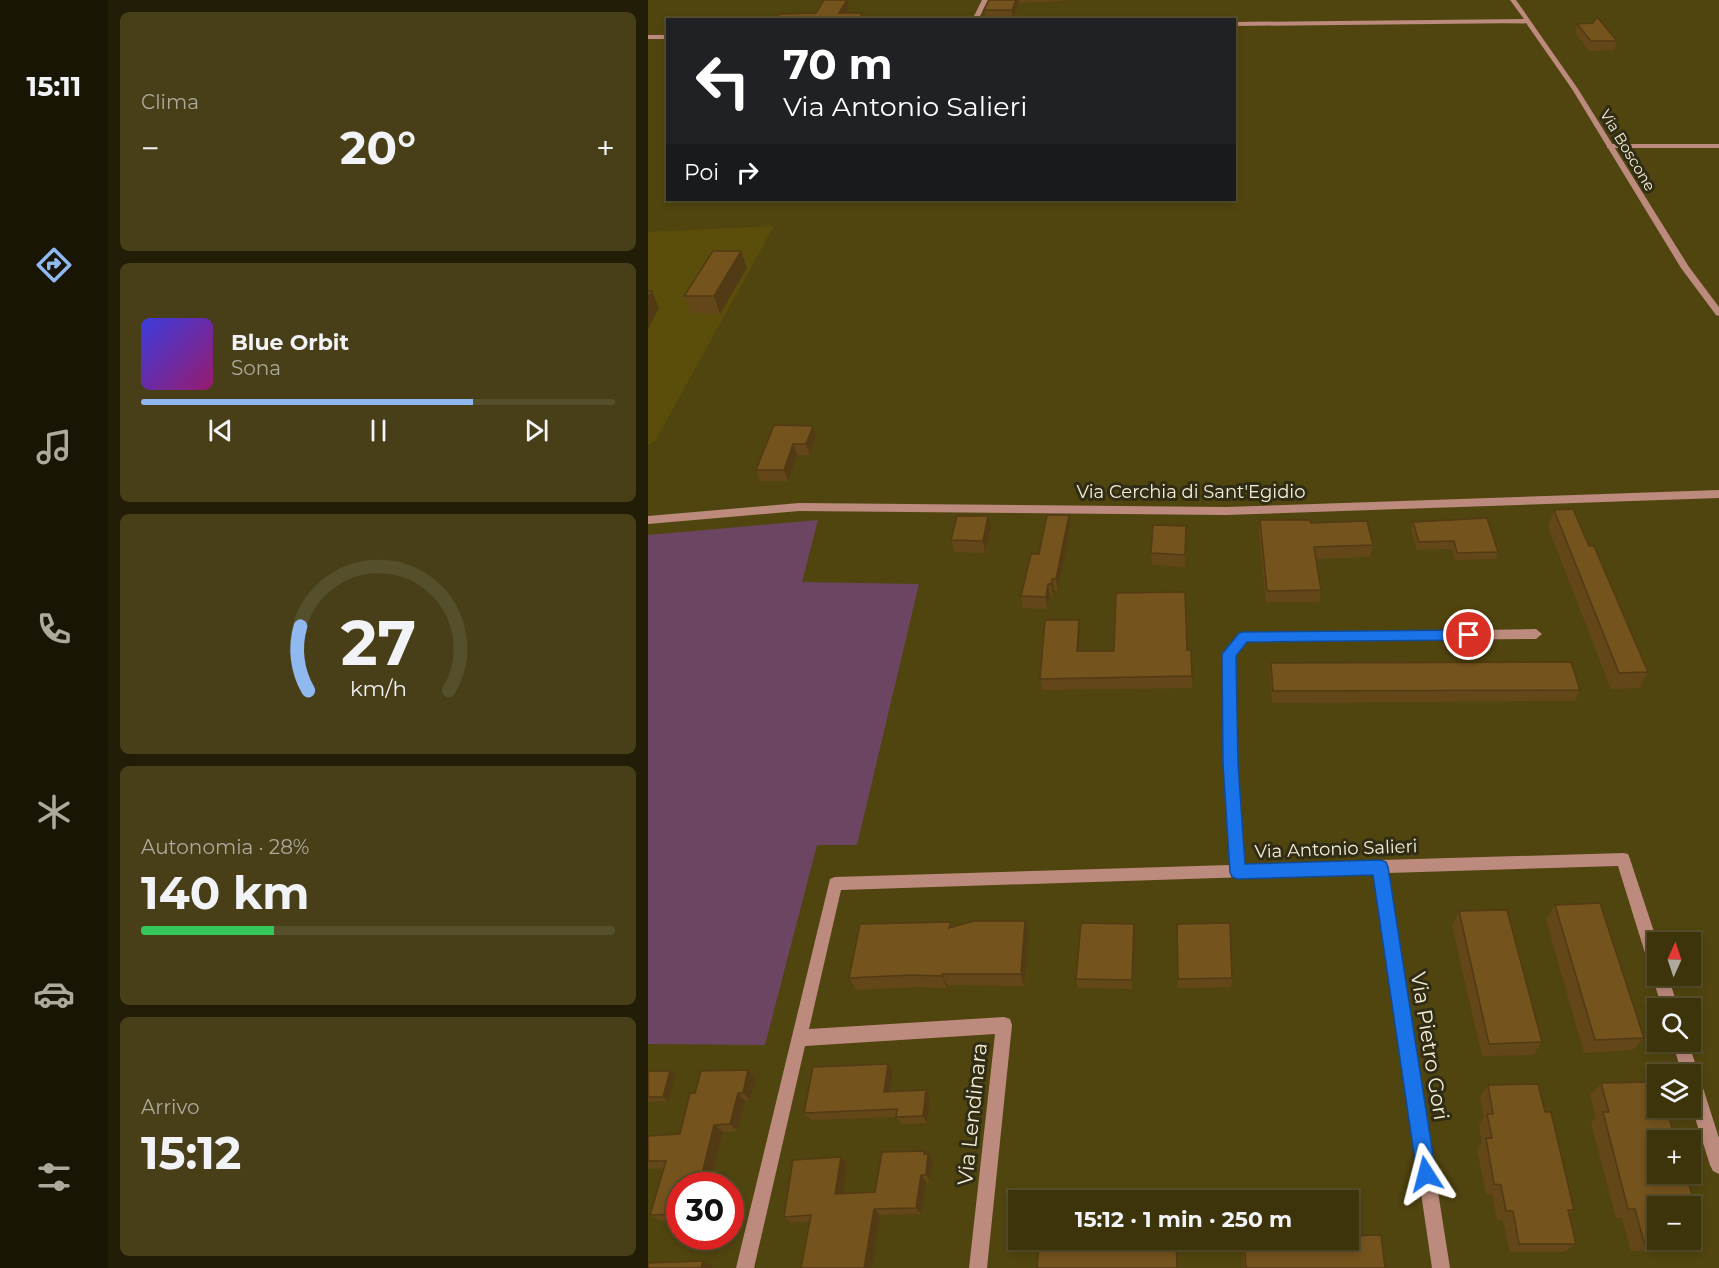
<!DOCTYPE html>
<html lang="it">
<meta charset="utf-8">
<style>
body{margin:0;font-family:Montserrat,sans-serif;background:#483f19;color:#f1f3f6;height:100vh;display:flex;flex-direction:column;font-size:22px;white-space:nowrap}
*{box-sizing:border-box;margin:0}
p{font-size:20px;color:#adaa9d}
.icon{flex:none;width:33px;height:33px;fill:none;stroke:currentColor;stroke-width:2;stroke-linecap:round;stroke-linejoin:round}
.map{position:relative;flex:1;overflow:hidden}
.drawer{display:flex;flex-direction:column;gap:12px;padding:12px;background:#221d06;width:540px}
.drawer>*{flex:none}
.banner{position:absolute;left:18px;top:18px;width:570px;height:183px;border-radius:0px;box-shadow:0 3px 9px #0003,0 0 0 2px #564f2c;background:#202124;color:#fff;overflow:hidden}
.needle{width:39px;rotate:3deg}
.controls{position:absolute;left:999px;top:932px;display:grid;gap:12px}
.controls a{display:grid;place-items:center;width:54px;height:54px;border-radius:0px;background:#3d340b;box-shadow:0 3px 9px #0003,0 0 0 2px #564f2c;font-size:30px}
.speed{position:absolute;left:18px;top:1172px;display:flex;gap:12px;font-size:30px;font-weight:700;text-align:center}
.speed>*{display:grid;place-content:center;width:78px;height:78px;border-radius:50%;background:#3d340b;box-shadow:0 3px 9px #0003,0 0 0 2px #564f2c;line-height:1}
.speed .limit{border:9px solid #d22;background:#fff;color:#111}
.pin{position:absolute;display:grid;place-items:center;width:51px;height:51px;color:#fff;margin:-26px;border:3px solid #fff;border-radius:50%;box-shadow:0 2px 6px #0007}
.me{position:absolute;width:66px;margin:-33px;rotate:351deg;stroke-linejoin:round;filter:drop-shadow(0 0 4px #0008)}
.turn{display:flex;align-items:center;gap:21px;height:126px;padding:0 18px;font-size:27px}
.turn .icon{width:78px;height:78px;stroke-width:2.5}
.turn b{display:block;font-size:42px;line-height:51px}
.then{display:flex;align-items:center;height:57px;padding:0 18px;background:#0003;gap:12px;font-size:22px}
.big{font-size:45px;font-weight:700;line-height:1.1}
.drawer .widget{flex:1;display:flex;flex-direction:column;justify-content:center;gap:9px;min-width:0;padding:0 21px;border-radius:9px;background:#483f19}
.drawer .dial{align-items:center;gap:0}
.dial svg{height:156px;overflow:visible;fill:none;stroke:#564f2c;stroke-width:7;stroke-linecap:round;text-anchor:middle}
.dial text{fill:#f1f3f6;stroke:none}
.song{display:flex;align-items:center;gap:18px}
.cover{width:72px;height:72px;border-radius:9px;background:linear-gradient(135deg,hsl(240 70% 55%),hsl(320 70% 35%))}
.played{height:6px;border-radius:3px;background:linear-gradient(90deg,#90b9f0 70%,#564f2c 70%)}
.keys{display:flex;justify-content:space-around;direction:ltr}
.heat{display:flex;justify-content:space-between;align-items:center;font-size:33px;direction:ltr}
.charge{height:9px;border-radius:4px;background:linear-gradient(90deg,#34c759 28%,#564f2c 0)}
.trip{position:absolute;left:360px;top:1190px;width:351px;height:60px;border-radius:0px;background:#3d340b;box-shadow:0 3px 9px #0003,0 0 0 2px #564f2c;font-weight:700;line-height:60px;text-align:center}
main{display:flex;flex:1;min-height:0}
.dock{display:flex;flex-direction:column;width:108px;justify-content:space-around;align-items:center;background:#181504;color:#adaa9d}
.dock .icon{width:42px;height:42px}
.dock .selected{color:#90b9f0}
.dock b{font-size:27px;color:#f1f3f6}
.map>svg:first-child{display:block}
.built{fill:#5b4e0b}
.green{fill:#6c4562}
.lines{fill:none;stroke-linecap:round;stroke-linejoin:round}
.lane{fill:#bc8b7d;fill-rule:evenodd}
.street{fill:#bc8b7d;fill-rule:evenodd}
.wall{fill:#644719;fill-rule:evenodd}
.shaded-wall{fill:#513a14}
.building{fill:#74531d;stroke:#513a14;stroke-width:1.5}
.route{fill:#1a73e8;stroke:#114b97;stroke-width:1.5}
.labels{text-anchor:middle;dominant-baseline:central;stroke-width:6;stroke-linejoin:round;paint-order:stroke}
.far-street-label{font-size:15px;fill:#f4eed3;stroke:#312c16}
.street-label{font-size:18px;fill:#f4eed3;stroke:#312c16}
.near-street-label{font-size:21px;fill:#f4eed3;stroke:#312c16}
</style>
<main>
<nav class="dock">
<b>15:11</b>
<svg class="icon selected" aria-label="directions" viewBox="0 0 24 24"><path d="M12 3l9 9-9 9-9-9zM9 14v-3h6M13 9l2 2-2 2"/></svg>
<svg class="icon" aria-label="music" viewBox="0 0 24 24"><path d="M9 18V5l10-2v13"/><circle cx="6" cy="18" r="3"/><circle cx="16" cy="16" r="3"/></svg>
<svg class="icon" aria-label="phone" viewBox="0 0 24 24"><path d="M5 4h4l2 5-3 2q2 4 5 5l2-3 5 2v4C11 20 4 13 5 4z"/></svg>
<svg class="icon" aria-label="climate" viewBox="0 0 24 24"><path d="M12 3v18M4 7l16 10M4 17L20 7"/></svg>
<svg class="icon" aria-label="car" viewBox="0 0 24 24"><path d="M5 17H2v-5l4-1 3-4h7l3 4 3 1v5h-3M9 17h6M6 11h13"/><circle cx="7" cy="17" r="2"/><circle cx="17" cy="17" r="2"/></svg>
<svg class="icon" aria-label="filters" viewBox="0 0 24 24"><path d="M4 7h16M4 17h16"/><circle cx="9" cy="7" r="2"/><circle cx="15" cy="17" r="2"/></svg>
</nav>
<section class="drawer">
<div class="widget"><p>Clima</p>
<div class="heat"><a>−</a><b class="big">20°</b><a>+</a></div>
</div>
<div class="widget">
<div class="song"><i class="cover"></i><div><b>Blue Orbit</b><p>Sona</p></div></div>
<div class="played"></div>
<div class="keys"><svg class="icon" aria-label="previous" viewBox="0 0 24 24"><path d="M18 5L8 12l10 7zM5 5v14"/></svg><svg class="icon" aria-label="pause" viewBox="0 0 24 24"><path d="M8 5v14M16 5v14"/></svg><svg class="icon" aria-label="next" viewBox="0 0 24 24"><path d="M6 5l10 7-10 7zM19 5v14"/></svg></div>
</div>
<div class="widget dial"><svg viewBox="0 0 100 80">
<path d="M14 69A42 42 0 1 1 86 69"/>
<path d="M14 69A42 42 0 0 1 10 36" stroke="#90b9f0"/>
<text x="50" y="56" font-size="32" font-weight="700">27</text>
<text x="50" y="72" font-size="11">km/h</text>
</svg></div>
<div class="widget"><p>Autonomia · 28%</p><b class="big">140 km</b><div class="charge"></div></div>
<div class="widget"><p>Arrivo</p><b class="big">15:12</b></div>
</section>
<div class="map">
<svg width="1071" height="1268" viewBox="0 0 1071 1268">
<rect width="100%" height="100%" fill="#51450f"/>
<polygon class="built" points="126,226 7,441 0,445 0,232"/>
<polygon class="green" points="170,520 154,582 271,584 209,845 169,845 117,1045 0,1044 0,535"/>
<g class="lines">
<rect class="lane" x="959" y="144" width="112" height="4"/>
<g class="street">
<polygon points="334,0 340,0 330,20 324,20"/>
<polygon points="862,0 868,0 930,89 1041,267 1071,307 1071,316 1068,315 1033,268 924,89 878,23 586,26 586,22 876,19"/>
<rect x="0" y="35" width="20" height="4"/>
<polygon points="1071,490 1071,498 578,515 151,511 0,524 0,516 151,503 578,507"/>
<polygon points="888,629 894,634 888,639 598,642 587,655 590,764 597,864 975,853 980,854 982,859 1010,944 1010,975 1020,975 1030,1008 1014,1008 970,866 740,873 802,1268 784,1268 726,873 193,890 161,1029 356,1017 362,1019 364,1025 339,1268 321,1268 347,1034 157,1046 106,1268 88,1268 182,879 187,877 582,865 576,764 575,654 591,634"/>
<polygon points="1024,1041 1040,1041 1071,1138 1071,1174 1065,1171 1062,1165 1042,1102 1042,1074 1034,1074"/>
</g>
</g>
<g class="wall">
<polygon points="341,0 415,0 414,1 371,3 364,18 337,17 336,10"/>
<polygon points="929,24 969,41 966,50 941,51 927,33"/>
<polygon points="93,251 99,268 72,314 43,313 36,296"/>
<polygon points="165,426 168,437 162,455 149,455 140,481 112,481 108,470"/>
<polygon points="906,510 941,546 1000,672 991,688 963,689 900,527"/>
<polygon points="612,520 663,523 725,545 722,557 668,559 673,590 671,602 618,602 611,532"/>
<polygon points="765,522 850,552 848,559 807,560 804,549 769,550 763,530"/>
<polygon points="538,526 537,567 504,565 503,553"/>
<polygon points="422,527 410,591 406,590 405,596 402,596 399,609 375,608 373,596 391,554"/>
<polygon points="343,528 337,553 306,552 303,540"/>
<polygon points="432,631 431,651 539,650 544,676 544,688 394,690 392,679"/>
<polygon points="623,663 932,690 927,701 624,703 622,674"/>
<polygon points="907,905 996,1038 984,1050 936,1053 898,920"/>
<polygon points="811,911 894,1042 885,1055 834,1056 804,926"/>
<polygon points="303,922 305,927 381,933 376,986 299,985 299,988 268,987 208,990 201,978"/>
<polygon points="529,924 584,978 583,987 530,988"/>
<polygon points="487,934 484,989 430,988 428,979"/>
<polygon points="240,1064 245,1071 242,1091 278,1090 282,1097 279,1123 253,1124 248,1117 163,1120 156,1113"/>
<polygon points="100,1070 108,1078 102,1100 97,1101 90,1131 75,1132 64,1174 77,1173 85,1180 32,1185 32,1220 12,1221 2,1215 16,1168 0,1169 0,1136 32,1134 47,1093"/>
<polygon points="0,1071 27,1075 20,1101 0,1102"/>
<path d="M953,1083L1013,1111L1026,1135L1047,1181L1041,1184L1048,1207L1043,1211L1052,1241L1037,1249L983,1251L974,1218H968L943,1123L948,1118L942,1095ZM1010,1206H1042V1239Z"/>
<polygon points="840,1085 897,1112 926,1210 921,1215 928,1244 916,1252 862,1252 855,1221 849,1220 844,1194 838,1194 829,1149 834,1143 831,1125 836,1118 832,1097"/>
<polygon points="278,1154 285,1161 282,1181 278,1182 273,1214 232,1215 143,1223 136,1217 199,1164 195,1194 227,1192"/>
<polygon points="596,1239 737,1268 596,1268 594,1246"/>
</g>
<g class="shaded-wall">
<polygon points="199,0 201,8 194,20 191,13"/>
<polygon points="368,0 371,0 371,3 364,18 364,10"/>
<polygon points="93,251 99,268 72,314 66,296"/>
<polygon points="4,291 11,308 0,329 0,298"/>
<polygon points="165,426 168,437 162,455 158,444"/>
<polygon points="145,444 149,455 140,481 136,470"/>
<polygon points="421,515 422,527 410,591 408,579"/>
<polygon points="340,516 343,528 337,553 335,541"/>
<polygon points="404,579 406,590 405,596 403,584"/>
<polygon points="400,584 402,596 399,609 398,597"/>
<polygon points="431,620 432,631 430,663 429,651"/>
<polygon points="377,921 381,933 376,986 373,974"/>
<polygon points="486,924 487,934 484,989 484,980"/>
<polygon points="294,974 299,985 299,988 294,976"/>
<polygon points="240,1064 245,1071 241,1099 236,1092"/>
<polygon points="100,1070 108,1078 102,1100 95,1093"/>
<polygon points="22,1071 27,1075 20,1101 15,1097"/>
<polygon points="278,1090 282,1097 279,1123 275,1116"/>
<polygon points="90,1093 97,1101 90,1131 82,1124"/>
<polygon points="66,1125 75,1132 63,1180 54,1174"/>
<polygon points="276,1151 280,1157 280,1154 285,1161 282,1181 278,1175 276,1154"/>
<polygon points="193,1157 199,1164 194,1201 187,1194"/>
<polygon points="77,1173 85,1180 82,1192 82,1185 74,1185"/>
<polygon points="273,1175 278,1182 273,1214 268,1208"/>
<polygon points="226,1209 232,1215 223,1268 216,1268"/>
<polygon points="55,1261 65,1266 64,1268 53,1268"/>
</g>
<g class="building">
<polygon points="176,0 199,0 191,13 214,13 211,20 127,20 131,14 168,13"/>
<polygon points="341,0 368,0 364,10 336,10"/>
<polygon points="949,17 969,41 943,41 929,24 945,23"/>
<polygon points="65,251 93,251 66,296 36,296"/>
<polygon points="0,291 4,291 0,298"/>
<polygon points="126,425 165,426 158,444 145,444 136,470 108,470"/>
<polygon points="925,509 941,546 946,546 1000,672 971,673 906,510"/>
<polygon points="399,515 421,515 408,579 404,579 403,584 400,584 398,597 373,596 383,554 391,554"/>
<polygon points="309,516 340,516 335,541 303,540"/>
<polygon points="839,518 850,552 809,553 806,541 771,542 765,522"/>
<polygon points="612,520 662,520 663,523 719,521 725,545 666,547 673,590 619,591"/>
<polygon points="505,525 538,526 537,555 503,553"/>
<polygon points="537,592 539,650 543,650 544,676 392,679 397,620 431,620 429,651 466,651 468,593"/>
<polygon points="923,662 932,690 625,691 623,663"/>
<polygon points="952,903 996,1038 947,1040 907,905"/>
<polygon points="859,910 894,1042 841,1044 811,911"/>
<polygon points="326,921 377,921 373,974 294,974 294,976 262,975 201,978 212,924 303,922 301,928"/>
<polygon points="433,923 486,924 484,980 428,979"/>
<polygon points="582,923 584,978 530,979 529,924"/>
<polygon points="240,1064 236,1092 278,1090 275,1116 248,1117 249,1109 156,1113 165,1067"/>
<polygon points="100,1070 95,1093 90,1093 82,1124 66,1125 54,1174 77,1173 74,1185 32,1185 32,1214 2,1215 18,1161 0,1161 0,1136 32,1134 42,1093 47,1093 53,1071"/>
<polygon points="0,1071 22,1071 15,1097 0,1097"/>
<polygon points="1004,1082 1010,1100 1010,1107 1011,1107 1013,1111 1019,1111 1026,1135 1032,1135 1034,1140 1010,1140 1010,1173 1042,1173 1042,1168 1047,1181 1040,1181 1048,1207 1042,1207 1042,1206 1010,1206 1010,1239 1042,1239 1042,1210 1052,1241 996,1242 987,1209 980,1209 955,1112 961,1112 953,1083"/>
<polygon points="890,1084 897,1112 903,1112 926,1210 920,1210 928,1244 871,1244 865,1211 858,1211 853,1185 846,1184 838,1138 844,1138 839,1114 845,1114 840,1085"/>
<polygon points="276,1151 276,1154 280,1154 278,1175 273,1175 268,1208 226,1209 216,1268 153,1268 163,1215 136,1217 145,1160 193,1157 187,1194 227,1192 234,1152"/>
<polygon points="733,1235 737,1268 598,1268 596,1239 700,1239 700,1236"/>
<polygon points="528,1239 529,1268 389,1268 391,1243"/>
<polygon points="55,1261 53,1268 0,1268 0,1263"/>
</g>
<polygon class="route" points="821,630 827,635 821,640 599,642 588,656 590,764 597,864 732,860 738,862 740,867 788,1174 786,1181 778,1184 771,1181 769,1174 725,875 590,879 584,877 582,872 575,764 574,654 591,633 595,632"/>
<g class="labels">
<g class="far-street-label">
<text transform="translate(980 150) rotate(59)">Via Boscone</text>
</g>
<g class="street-label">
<text x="543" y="492">Via Cerchia di Sant'Egidio</text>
<text transform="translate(688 849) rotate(-2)">Via Antonio Salieri</text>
</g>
<g class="near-street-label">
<text transform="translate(782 1046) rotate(81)">Via Pietro Gori</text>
<text transform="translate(324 1114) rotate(-84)">Via Lendinara</text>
</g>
</g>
</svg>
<div class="controls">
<a><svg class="needle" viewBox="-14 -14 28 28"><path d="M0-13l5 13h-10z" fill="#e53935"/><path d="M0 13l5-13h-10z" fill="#adaa9d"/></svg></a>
<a><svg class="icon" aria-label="search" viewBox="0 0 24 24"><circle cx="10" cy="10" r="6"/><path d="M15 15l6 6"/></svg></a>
<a><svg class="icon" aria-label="layers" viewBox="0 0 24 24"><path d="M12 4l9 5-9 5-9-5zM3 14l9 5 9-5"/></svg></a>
<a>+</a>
<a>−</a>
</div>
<div class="speed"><div class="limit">30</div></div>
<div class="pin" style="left:821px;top:635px;background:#d93025"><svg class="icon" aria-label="arrive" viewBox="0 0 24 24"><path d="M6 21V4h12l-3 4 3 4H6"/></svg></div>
<svg class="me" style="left:778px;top:1174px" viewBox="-20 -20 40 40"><path d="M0-17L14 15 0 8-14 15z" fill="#1a73e8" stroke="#fff" stroke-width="4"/></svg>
<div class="trip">15:12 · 1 min · 250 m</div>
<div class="banner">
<div class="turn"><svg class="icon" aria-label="left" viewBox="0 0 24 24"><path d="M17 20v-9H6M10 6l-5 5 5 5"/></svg><div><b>70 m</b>Via Antonio Salieri</div></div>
<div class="then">Poi<svg class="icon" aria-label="right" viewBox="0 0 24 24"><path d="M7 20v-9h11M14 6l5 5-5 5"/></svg></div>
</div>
</div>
</main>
